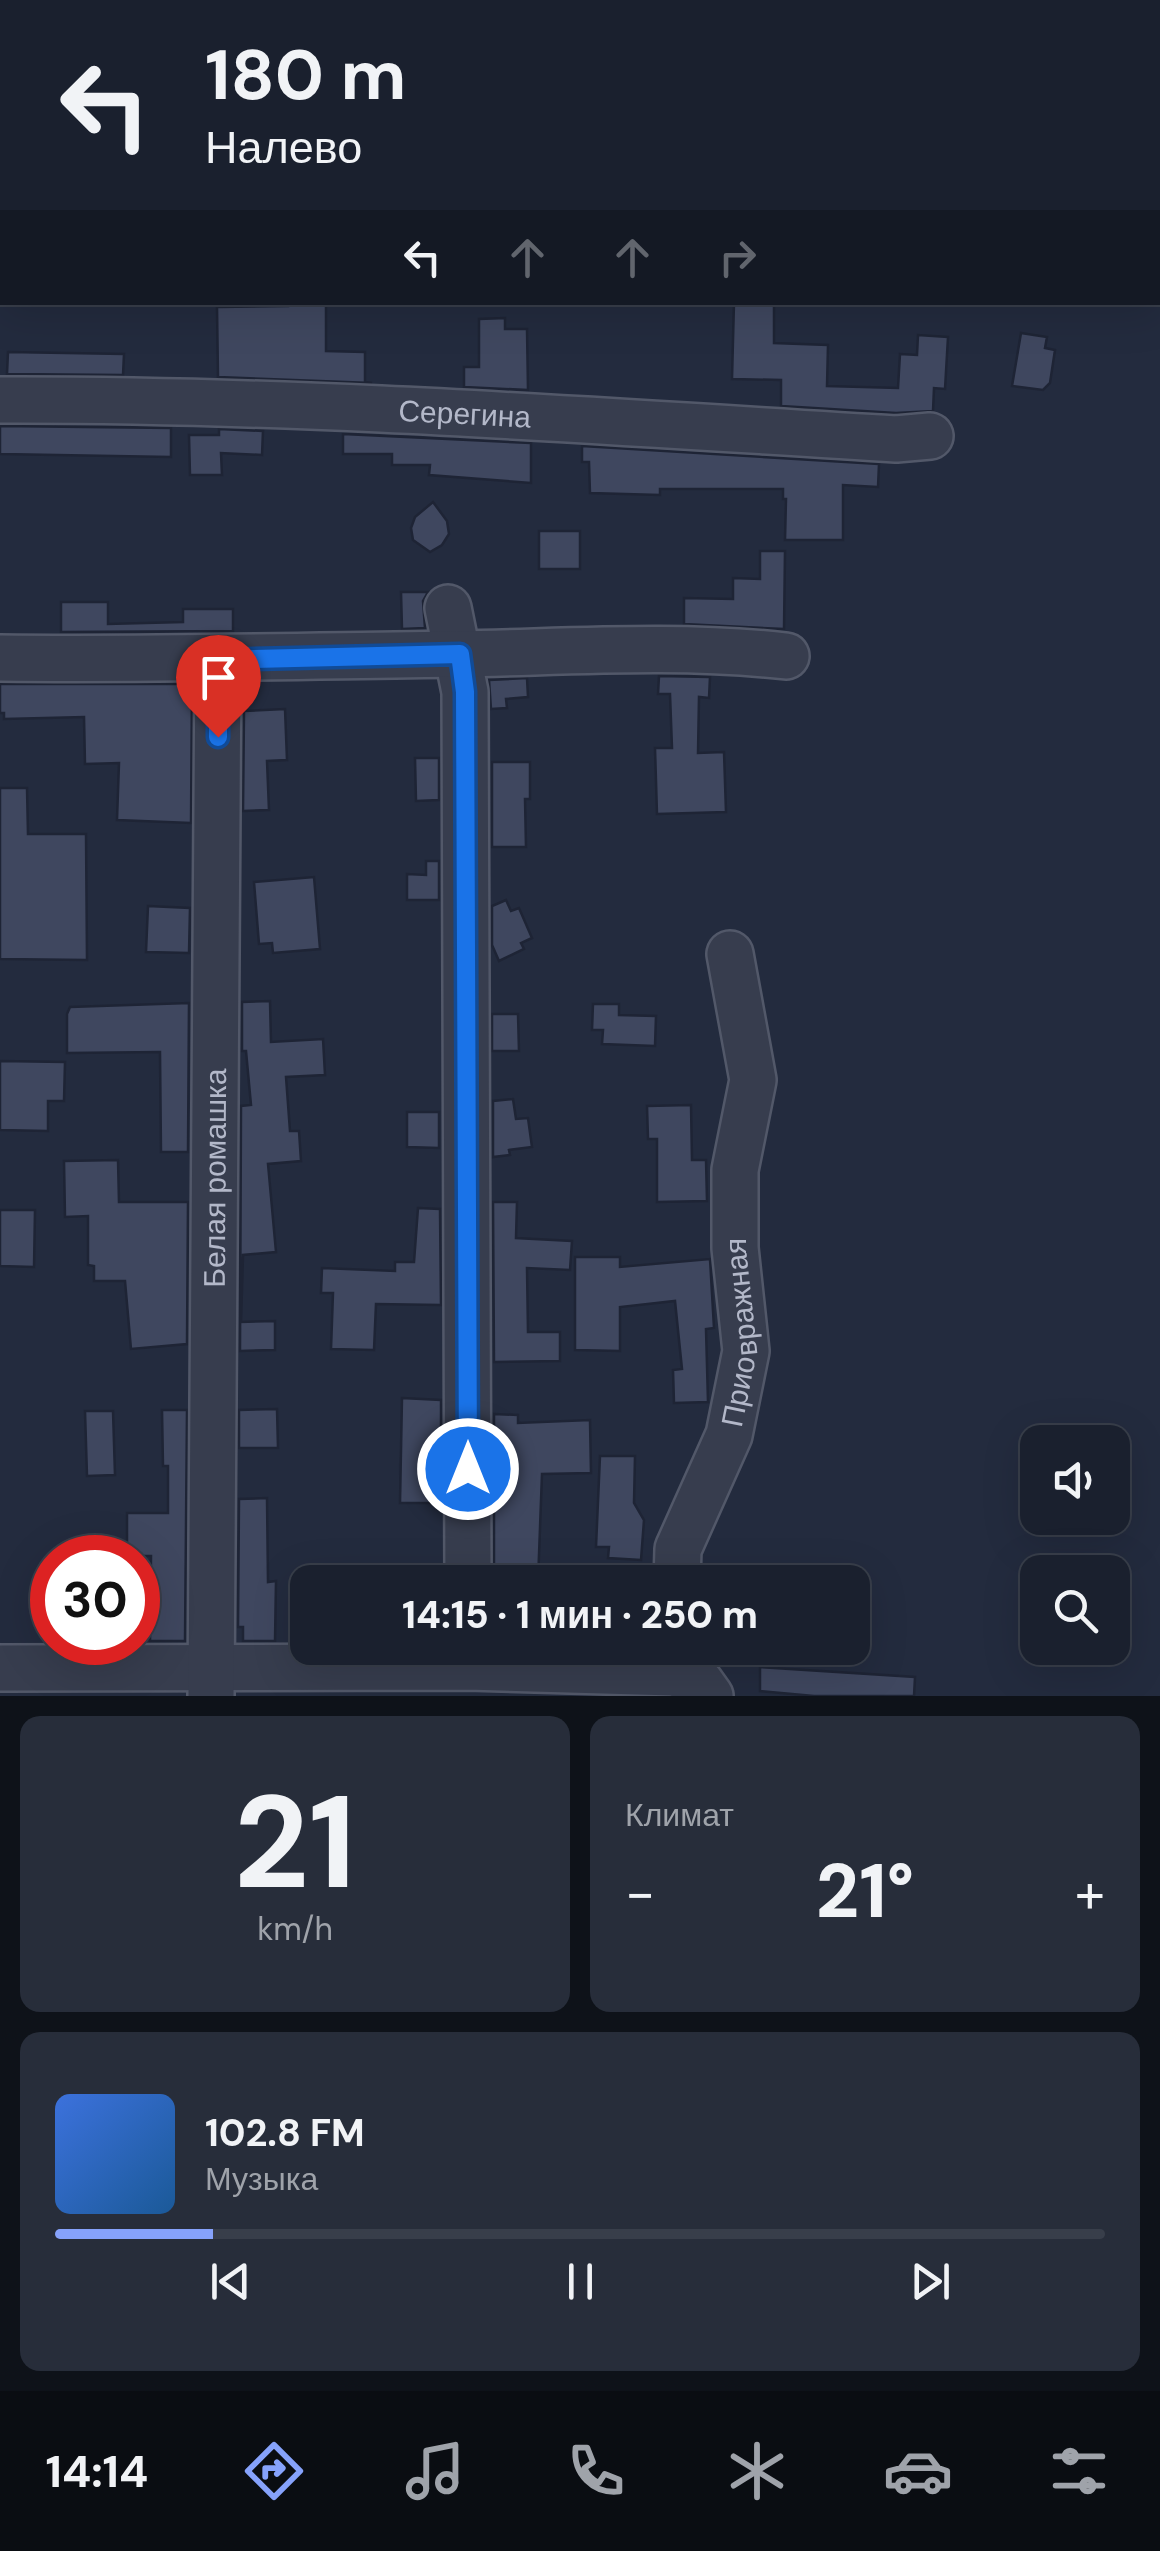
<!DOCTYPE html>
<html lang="ru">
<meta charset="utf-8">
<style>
body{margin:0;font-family:"DM Sans",sans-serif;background:#272d3a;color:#f1f3f6;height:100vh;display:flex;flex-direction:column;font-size:38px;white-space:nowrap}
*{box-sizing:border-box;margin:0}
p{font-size:32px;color:#9fa3aa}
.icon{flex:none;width:55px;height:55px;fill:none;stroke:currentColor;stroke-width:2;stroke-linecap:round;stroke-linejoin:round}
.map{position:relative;height:1696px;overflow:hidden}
.details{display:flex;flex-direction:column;gap:20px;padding:20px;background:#0e1219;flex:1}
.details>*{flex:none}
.guide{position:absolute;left:0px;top:0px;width:1160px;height:305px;box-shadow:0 10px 40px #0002,0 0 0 2px #383e4a;background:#1a202e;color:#f1f3f6;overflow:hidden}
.controls{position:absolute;left:1020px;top:1425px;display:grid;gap:20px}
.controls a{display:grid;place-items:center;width:110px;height:110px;border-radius:20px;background:#1a202e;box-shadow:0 10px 40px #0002,0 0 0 2px #383e4a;font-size:50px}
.speed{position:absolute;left:30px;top:1535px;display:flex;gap:20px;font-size:50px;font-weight:700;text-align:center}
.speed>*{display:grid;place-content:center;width:130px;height:130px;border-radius:50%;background:#1a202e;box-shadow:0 10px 40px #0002,0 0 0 2px #383e4a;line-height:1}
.speed .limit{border:15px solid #d22;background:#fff;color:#111}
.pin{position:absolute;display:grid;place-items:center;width:85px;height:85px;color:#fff;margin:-102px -42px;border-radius:50% 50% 50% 0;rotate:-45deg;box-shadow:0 0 10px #0007}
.pin .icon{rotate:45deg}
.me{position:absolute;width:110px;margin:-55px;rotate:0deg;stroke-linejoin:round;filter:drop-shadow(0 0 8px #0008)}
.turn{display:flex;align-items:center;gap:35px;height:210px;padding:0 40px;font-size:45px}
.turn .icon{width:130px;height:130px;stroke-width:2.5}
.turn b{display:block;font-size:70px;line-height:85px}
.lanes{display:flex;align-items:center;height:95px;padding:0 40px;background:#0003;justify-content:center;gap:50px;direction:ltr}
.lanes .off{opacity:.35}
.big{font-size:75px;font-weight:800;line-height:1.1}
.details .widget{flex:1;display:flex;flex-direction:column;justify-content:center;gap:15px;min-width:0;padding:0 35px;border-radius:20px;background:#272d3a}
.details .dial{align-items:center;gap:0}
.dial b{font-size:130px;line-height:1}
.song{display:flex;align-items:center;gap:30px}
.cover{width:120px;height:120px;border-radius:15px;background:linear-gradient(135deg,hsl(220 70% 55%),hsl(210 70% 35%))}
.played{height:10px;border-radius:5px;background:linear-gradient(90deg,#86a2fb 15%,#383e4a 15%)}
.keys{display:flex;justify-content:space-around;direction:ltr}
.heat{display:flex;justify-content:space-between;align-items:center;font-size:55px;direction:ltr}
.details .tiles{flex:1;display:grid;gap:20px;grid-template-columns:1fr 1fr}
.widget:last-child{grid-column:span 2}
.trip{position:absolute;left:290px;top:1565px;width:580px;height:100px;border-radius:20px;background:#1a202e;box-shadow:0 10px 40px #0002,0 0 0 2px #383e4a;font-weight:800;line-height:100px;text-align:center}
.tab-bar{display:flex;height:160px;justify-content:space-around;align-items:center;background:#0a0d12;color:#9fa3aa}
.tab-bar .icon{width:70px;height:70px}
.tab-bar .selected{color:#86a2fb}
.tab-bar b{font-size:45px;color:#f1f3f6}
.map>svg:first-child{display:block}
.building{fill:#3f475f;stroke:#1e2435;stroke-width:2.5}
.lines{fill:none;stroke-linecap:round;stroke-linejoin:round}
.minor-casing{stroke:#525869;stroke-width:50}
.minor{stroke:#373d4e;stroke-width:45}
.route-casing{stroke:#114b97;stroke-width:25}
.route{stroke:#1a73e8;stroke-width:18}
.labels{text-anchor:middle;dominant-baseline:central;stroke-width:9;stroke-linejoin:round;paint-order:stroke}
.street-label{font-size:30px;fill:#b3b8c9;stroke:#1c2233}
</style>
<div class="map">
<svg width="1160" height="1696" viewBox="0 0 1160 1696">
<rect width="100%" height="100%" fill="#232b3e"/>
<g class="building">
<polygon points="288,302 326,302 326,351 365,352 365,382 372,383 218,377 217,307 288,306"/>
<polygon points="734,302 774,302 774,343 828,345 827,386 898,388 900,354 917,355 918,335 948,337 945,389 934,388 933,411 896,413 781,406 781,380 732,379"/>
<polygon points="505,318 505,329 527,329 528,390 464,387 464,367 479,367 479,319"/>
<polygon points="1021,333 1047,337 1045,348 1055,350 1050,383 1043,390 1012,386"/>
<polygon points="8,352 124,354 123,375 7,374"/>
<polygon points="0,426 171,428 171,457 0,454"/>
<polygon points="219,429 263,431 262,455 221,453 222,475 190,475 189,435 219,435"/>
<polygon points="343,434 531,443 531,483 429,475 430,465 392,465 392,454 343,454"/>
<polygon points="582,446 879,464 878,487 843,485 843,540 785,540 786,499 783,499 783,489 660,489 660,495 590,493 589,462 582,462"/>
<polygon points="433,502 447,521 449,534 442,545 430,552 413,540 411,528 415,517"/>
<rect x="539" y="531" width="41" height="38"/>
<polygon points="760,551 785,551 784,629 684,624 684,598 733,599 733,578 760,579"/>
<polygon points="401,592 428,592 423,601 425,628 402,629"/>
<polygon points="61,602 108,602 108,624 183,622 183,609 233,609 233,631 61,632"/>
<polygon points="659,676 710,677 709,698 699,697 698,753 724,752 726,812 657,814 655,748 672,748 670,694 658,694"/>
<polygon points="527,678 528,697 506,699 507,708 491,709 489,680"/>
<polygon points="0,684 192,684 191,823 117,820 119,763 85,764 84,717 4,719 4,713 0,713"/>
<polygon points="285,709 287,760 267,761 269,810 243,811 244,711"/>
<polygon points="415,758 439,758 439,800 416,801"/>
<polygon points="492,762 530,762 530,799 525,799 526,847 492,847"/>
<polygon points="0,788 27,788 28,834 86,834 87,960 0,959"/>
<polygon points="426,861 439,861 439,900 407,900 407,874 426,875"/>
<polygon points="314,877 320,949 273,953 272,943 259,944 254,882"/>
<polygon points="506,900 511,911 519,908 532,938 521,943 524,949 499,961 492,945 492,906"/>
<polygon points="148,906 190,908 189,953 146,952"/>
<polygon points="270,1001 271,1042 323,1039 325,1075 286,1077 290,1131 299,1131 301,1161 268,1164 276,1252 243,1255 241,1322 275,1321 275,1350 240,1351 241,1106 251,1105 246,1051 242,1051 242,1002"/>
<polygon points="189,1003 188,1152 161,1152 160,1052 67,1053 67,1014 70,1007"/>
<polygon points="593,1004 619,1004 619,1015 656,1016 655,1046 602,1044 603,1030 592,1030"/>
<polygon points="492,1014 518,1014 519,1051 492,1051"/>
<polygon points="0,1061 65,1062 64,1101 48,1101 48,1131 0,1130"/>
<polygon points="513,1099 516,1119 528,1118 532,1147 509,1150 510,1155 493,1157 493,1101"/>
<polygon points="691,1105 692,1160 706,1160 707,1201 657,1202 657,1139 648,1139 647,1106"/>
<polygon points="407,1112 439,1112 439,1148 407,1147"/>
<polygon points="118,1160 119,1202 188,1202 187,1344 131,1349 125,1281 94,1281 94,1266 88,1265 88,1216 65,1217 64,1161"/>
<polygon points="493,1202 517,1202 516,1238 572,1241 570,1270 527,1268 528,1332 560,1332 560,1361 494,1362"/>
<polygon points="418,1208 440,1209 441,1305 376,1304 374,1350 331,1349 333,1293 321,1293 322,1268 395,1271 395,1262 414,1262"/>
<polygon points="0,1210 35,1210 34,1267 0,1266"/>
<polygon points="575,1257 620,1257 620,1267 710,1259 714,1328 706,1329 708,1402 674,1403 673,1370 682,1369 675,1301 620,1307 620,1351 575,1350"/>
<polygon points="402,1398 441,1400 441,1503 400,1503"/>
<polygon points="277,1409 278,1448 239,1448 239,1410"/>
<polygon points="162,1410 187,1410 185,1641 150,1641 151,1556 127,1556 127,1513 168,1513 168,1466 163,1466"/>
<polygon points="85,1411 113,1411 115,1475 87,1476"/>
<polygon points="494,1414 518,1415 518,1423 590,1420 591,1473 542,1474 538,1582 494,1582"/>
<polygon points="600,1456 635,1456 634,1503 644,1520 641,1560 608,1558 609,1547 596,1547"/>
<polygon points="267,1498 268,1582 276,1581 275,1641 243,1641 243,1627 238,1627 239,1499"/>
<polygon points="760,1667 915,1677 914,1696 814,1696 760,1691"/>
</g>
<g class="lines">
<defs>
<g id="minor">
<path id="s1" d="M0,400C300,399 597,421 896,439L930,436"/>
<polyline points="448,608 465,692 468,1582"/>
<path d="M0,658C153,660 305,656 458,654C568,652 676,644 786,656"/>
<path id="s2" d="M677,1582L678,1549L729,1435L746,1351L735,1248V1170L753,1080L730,954"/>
<polyline points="0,1668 468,1667 674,1673 700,1682 710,1696"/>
<path id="s3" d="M211,1696L218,659"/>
</g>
</defs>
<use href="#minor" class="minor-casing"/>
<use href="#minor" class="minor"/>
</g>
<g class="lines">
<defs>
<polyline id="route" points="218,737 218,660 460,654 465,692 468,1469"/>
</defs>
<use href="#route" class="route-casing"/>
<use href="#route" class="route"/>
</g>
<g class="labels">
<g class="street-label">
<text stroke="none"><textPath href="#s1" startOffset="465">Серегина</textPath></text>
<text stroke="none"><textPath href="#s3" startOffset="518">Белая ромашка</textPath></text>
<text stroke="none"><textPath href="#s2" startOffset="262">Приовражная</textPath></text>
</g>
</g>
</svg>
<div class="controls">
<a><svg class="icon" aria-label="sound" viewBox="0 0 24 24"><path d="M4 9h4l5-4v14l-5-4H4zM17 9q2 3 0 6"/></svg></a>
<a><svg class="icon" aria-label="search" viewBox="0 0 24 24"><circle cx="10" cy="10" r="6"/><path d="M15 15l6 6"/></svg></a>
</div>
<div class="speed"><div class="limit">30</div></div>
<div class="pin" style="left:218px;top:737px;background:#d93025"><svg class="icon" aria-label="arrive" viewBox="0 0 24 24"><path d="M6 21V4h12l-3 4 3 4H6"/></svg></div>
<svg class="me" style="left:468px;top:1469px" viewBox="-20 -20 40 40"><circle r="17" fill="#1a73e8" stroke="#fff" stroke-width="3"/><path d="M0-11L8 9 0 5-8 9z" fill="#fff"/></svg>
<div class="trip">14:15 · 1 мин · 250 m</div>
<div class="guide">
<div class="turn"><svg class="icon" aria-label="left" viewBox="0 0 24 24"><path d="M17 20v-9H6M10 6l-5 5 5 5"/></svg><div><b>180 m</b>Налево</div></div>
<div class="lanes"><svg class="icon" aria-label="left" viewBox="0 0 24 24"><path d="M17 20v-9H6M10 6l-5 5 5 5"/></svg><svg class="icon off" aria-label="ahead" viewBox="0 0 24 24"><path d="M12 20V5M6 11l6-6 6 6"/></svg><svg class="icon off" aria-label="ahead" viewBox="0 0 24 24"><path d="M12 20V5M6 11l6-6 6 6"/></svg><svg class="icon off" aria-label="right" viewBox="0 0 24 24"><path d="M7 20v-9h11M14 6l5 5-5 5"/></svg></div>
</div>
</div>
<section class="details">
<div class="tiles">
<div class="widget dial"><b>21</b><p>km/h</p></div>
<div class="widget"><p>Климат</p>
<div class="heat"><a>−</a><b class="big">21°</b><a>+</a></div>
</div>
<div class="widget">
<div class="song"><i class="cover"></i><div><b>102.8 FM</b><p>Музыка</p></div></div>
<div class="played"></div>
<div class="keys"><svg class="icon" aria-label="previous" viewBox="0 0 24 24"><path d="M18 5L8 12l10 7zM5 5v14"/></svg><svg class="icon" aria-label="pause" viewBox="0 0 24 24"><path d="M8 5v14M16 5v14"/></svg><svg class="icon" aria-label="next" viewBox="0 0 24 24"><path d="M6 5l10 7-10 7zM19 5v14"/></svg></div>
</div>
</div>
</section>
<nav class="tab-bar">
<b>14:14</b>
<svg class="icon selected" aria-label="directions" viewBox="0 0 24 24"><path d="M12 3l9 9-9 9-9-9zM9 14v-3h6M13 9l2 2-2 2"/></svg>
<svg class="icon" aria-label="music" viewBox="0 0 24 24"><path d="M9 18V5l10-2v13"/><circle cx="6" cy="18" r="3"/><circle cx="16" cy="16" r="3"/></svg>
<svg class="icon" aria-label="phone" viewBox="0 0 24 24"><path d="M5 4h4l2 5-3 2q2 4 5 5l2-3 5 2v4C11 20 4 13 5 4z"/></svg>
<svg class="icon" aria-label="climate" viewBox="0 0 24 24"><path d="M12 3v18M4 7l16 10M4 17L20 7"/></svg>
<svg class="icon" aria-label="car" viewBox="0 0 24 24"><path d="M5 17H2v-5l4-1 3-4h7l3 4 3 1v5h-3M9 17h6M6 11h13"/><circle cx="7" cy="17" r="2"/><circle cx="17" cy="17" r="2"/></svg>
<svg class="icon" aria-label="filters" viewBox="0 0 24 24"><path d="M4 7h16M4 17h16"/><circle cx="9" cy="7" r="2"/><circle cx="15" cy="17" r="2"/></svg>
</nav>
